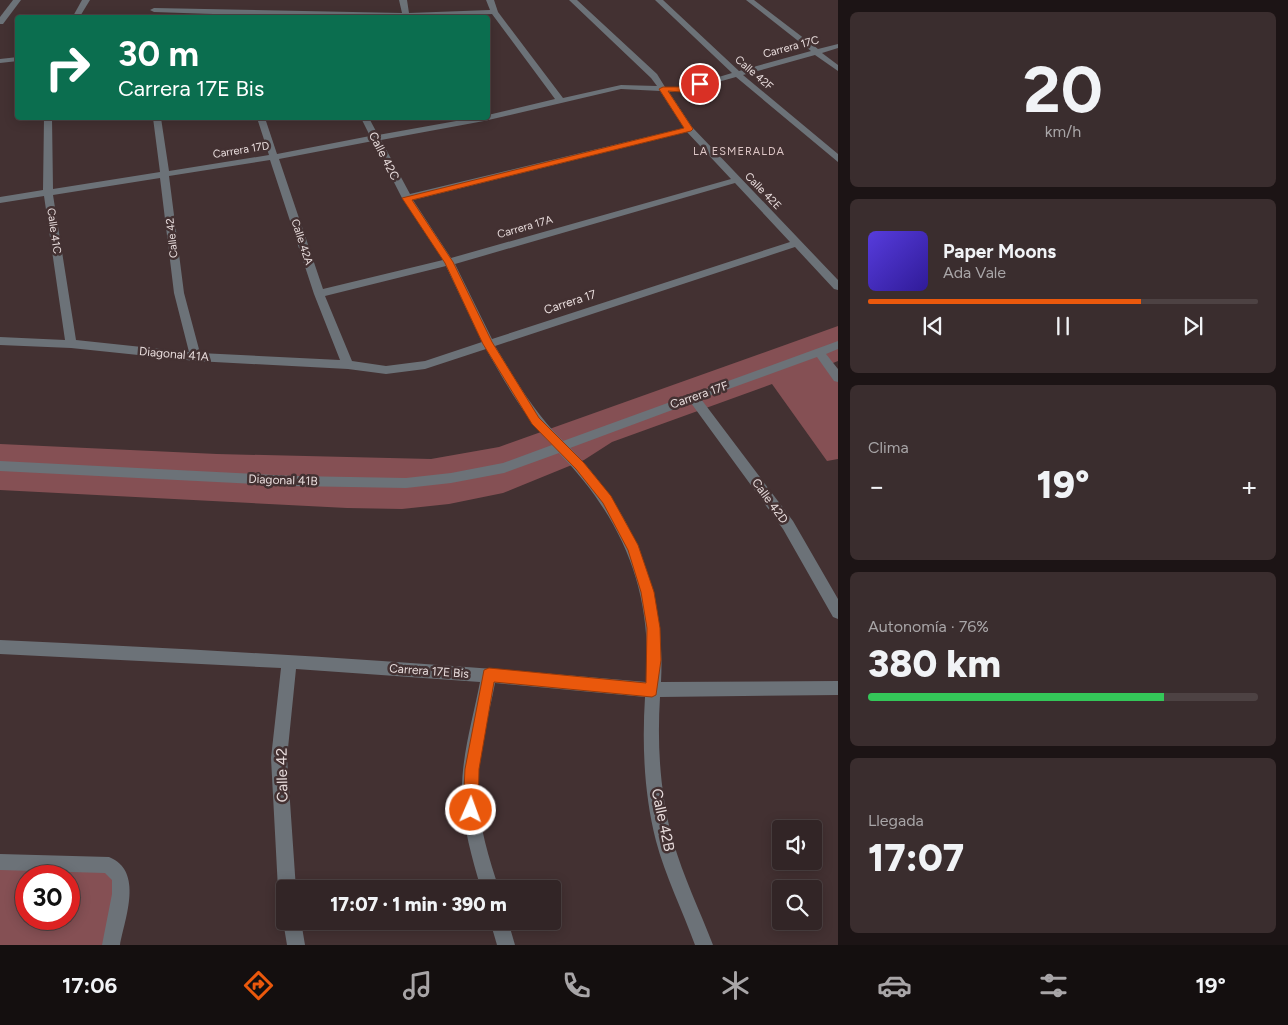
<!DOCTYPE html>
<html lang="es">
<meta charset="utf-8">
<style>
body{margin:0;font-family:Figtree,sans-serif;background:#3a2d2e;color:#f1f3f6;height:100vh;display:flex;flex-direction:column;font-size:19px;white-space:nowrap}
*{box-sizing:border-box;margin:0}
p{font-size:16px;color:#a8a5a7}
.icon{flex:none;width:28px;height:28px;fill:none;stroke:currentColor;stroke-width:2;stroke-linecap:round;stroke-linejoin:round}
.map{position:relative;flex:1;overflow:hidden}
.details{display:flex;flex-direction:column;gap:12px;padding:12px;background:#1c1415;width:450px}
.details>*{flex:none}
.banner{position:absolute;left:15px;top:15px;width:475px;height:105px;border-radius:5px;box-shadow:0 2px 12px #0003,0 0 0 1px #4d4243;background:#0b6e4f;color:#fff;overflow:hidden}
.fabs{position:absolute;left:772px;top:820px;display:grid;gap:10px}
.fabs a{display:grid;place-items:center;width:50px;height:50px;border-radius:5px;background:#322526;box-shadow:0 2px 12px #0003,0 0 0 1px #4d4243;font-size:25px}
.speed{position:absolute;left:15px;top:865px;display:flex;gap:10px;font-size:25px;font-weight:700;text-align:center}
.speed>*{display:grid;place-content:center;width:65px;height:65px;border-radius:50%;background:#322526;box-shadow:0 2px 12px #0003,0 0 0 1px #4d4243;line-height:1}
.speed .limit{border:8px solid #d22;background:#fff;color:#111}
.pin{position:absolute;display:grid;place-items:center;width:42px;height:42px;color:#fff;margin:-21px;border:2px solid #fff;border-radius:50%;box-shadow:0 1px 5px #0007}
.me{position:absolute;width:55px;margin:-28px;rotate:2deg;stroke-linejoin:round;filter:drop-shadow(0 0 4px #0008)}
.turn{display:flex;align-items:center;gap:18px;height:105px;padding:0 20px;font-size:22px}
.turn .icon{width:65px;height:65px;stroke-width:2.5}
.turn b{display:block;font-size:35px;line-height:42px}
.big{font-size:38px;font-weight:800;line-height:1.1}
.details .widget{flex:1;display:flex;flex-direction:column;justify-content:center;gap:8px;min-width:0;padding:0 18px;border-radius:8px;background:#3a2d2e}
.details .dial{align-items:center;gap:0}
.dial b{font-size:65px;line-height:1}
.song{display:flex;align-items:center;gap:15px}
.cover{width:60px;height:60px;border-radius:8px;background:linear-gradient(135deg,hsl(250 70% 55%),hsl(250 70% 35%))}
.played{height:5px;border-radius:2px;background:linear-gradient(90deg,#ea580c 70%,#4d4243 70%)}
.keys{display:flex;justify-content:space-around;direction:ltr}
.heat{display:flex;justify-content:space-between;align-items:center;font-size:28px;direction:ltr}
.charge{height:8px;border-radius:4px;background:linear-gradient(90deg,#34c759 76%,#4d4243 0)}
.trip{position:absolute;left:276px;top:880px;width:285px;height:50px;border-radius:5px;background:#322526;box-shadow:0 2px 12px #0003,0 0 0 1px #4d4243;font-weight:800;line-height:50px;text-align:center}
.dock{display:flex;height:80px;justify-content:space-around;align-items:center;background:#140f0f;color:#a8a5a7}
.dock .icon{width:35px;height:35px}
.dock .on{color:#ea580c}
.dock b{font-size:22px;color:#f1f3f6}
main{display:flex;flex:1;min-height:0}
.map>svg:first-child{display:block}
.green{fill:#855054;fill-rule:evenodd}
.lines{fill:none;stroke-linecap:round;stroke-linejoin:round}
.minor{fill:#6c7278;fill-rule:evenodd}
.route{fill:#ea580c;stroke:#983908}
.labels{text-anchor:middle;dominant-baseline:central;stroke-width:5;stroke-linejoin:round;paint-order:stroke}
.far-street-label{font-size:11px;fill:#e8dcdc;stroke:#433132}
.far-neighbourhood-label{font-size:11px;letter-spacing:1px;fill:#ddc6c6;stroke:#433132}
.street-label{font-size:12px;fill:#e8dcdc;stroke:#433132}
.near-street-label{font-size:15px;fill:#e8dcdc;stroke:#433132}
</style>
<main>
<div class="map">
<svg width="838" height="945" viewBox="0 0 838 945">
<rect width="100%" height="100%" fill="#433132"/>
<g class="green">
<polygon points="838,326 838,361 828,365 838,378 838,459 827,461 772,384 612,442 584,460 503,493 449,504 402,509 347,508 0,490 0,444 217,454 431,459 499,447"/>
<path d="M0,862L109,865L120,876L111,945H0ZM26,876H69V919H26Z"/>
</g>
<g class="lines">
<g class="minor">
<polygon points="13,0 21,0 3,24 0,24 0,17"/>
<polygon points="82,0 90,0 79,18 72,18"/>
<path d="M399,0H407L409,13L490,10L486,0H494L498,12L563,98L621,85L657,86L651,78L569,0H577L657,74L665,87L682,88L732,73L655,0H663L739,71L811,51L746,0H754L818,49L838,44V48L822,53L838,65V71L815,55L743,75L838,154V162L736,77L682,92H669L692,127L838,280V290L834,289L795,247L495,346C517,382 533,411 563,441L838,341V349L826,354L838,369V382L834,381L817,357L701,399L793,521L838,599V619L833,617L783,529L691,403L570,448C634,513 666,592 661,682L838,681V695L660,697C657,746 660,794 673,841C683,876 700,911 713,945H695C683,912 665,875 656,841C644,794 642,745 645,697L495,683C488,720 477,756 478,794C479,827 489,858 499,889H481C472,858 463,827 462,795C461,757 473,719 480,682L296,669L287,758L296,889H285V897L281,895L278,889L271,758L281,668L0,654V640C216,650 431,662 646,682C653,590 622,518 559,453L504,473L451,483L406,488L294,486L0,471V461L294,476L406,478L451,473L503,463L552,445C524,416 506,384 486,349L425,369L386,374L348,369L196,361L71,348L0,345V337L65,340L44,196L0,203V197L43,190L44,118H52L53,189L160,172L153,118H161L169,171L269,155L257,118H265L277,154L370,136L361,118H369L378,135L473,118H488V115L555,99L492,14C380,19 267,16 154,12L150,10L154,8L402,13ZM621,89L660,91L684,128L410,194L381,140L484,121ZM687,132L731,179L451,258L413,200ZM373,141L402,198L443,260L323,289L279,159ZM270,160L314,294L340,360L200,353L184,293L169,176ZM160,178L174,293L189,352L76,340L53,195ZM735,183L790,242L492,339L455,264ZM446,266L482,342L425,361L386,366L352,361L325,296Z"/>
<polygon points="18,57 18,61 0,63 0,59"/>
<path d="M0,854L109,857C144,871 125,918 120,945H102L112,894V880L105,873L0,870Z"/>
<polygon points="285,917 285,921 301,921 305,945 287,945 283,921"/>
<polygon points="490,921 508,921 515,945 497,945"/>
</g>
</g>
<polygon class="route" points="700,82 703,83 703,86 682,92 668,91 693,129 691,131 412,200 453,262 492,342 539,418 584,463 611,496 638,545 654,592 660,628 661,660 656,695 652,697 494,682 479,769 478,810 476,815 471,817 465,815 463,810 465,769 484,670 489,668 646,683 647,628 641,592 628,550 603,503 576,469 532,424 483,344 445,263 402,198 684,128 659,89 663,87 681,87"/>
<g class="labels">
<g class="far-street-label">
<text transform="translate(791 47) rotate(-15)">Carrera 17C</text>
<text transform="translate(754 73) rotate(41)">Calle 42F</text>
<text transform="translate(241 150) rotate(-9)">Carrera 17D</text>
<text transform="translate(763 191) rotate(46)">Calle 42E</text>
<text transform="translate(525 227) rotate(-16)">Carrera 17A</text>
<text transform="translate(54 231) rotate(82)">Calle 41C</text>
<text transform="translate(172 238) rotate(-96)">Calle 42</text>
<text transform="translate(302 242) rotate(72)">Calle 42A</text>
</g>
<g class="far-neighbourhood-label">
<text x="739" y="151">LA ESMERALDA</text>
</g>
<g class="street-label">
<text transform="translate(384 156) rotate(63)">Calle 42C</text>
<text transform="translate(570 302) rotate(-18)">Carrera 17</text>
<text transform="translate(174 354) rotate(5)">Diagonal 41A</text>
<text transform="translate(699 395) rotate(-19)">Carrera 17F</text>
<text transform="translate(283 480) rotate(2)">Diagonal 41B</text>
<text transform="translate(770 501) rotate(54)">Calle 42D</text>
<text transform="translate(429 671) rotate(4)">Carrera 17E Bis</text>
</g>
<g class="near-street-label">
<text transform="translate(282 775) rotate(-91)">Calle 42</text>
<text transform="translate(663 820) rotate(78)">Calle 42B</text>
</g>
</g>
</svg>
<div class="fabs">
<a><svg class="icon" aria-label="sound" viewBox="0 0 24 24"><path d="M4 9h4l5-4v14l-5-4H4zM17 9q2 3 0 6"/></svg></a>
<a><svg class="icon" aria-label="search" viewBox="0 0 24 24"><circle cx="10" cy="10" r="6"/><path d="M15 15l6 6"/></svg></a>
</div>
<div class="speed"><div class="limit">30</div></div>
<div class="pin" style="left:700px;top:84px;background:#d93025"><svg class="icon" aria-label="arrive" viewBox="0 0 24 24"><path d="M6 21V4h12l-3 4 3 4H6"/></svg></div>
<svg class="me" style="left:471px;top:810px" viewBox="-20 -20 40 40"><circle r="17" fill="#ea580c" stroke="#fff" stroke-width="3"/><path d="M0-11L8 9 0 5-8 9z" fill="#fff"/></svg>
<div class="trip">17:07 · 1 min · 390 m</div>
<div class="banner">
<div class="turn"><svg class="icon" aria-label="right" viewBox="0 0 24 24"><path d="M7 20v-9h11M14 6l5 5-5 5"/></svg><div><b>30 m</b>Carrera 17E Bis</div></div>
</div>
</div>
<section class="details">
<div class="widget dial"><b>20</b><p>km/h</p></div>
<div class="widget">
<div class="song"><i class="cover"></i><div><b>Paper Moons</b><p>Ada Vale</p></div></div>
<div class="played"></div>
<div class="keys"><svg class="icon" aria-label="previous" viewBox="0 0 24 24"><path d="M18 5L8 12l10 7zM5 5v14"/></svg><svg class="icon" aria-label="pause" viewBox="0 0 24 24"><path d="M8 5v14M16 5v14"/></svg><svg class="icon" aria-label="next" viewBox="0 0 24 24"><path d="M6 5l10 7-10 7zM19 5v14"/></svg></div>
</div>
<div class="widget"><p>Clima</p>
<div class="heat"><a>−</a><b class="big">19°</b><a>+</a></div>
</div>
<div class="widget"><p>Autonomía · 76%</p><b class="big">380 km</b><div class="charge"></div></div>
<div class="widget"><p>Llegada</p><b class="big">17:07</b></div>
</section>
</main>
<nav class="dock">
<b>17:06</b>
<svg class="icon on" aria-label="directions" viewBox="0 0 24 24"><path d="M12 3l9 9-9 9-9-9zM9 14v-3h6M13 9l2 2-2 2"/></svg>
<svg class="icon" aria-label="music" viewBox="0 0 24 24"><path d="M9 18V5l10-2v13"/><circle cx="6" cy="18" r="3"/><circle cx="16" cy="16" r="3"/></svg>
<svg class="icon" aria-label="phone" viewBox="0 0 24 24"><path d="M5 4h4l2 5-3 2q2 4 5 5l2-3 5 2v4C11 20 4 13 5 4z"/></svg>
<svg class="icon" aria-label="climate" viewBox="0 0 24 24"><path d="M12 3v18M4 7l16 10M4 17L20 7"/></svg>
<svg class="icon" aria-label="car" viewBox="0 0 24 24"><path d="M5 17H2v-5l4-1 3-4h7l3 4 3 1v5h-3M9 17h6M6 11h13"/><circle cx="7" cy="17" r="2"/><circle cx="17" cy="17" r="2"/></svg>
<svg class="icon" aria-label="filters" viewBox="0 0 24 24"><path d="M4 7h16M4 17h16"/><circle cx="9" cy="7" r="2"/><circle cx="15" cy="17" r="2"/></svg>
<b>19°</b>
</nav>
